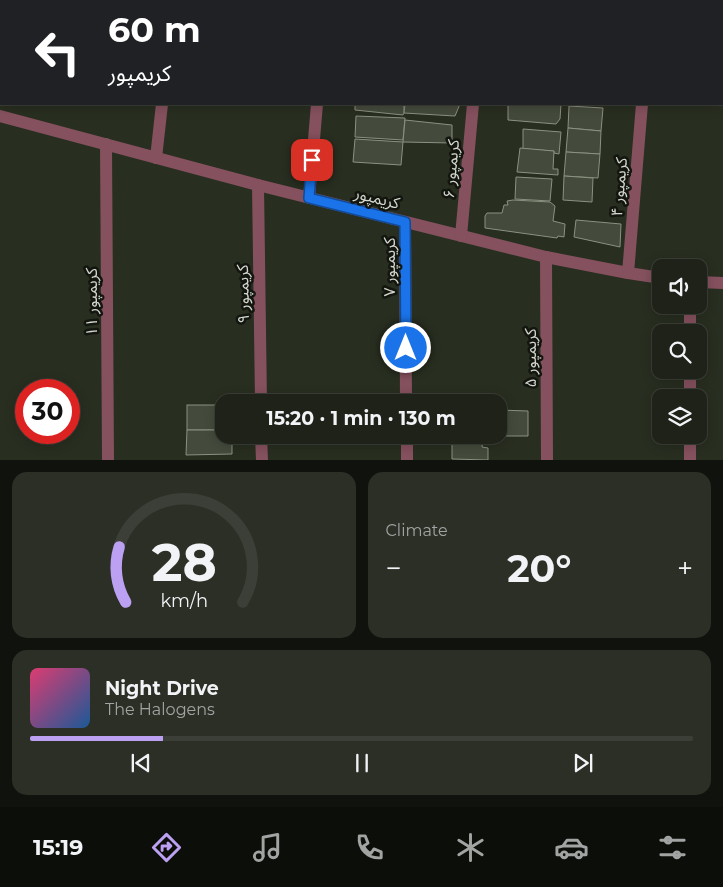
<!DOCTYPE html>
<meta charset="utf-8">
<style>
body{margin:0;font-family:Montserrat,"Noto Sans Arabic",sans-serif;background:#2b2f25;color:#f1f3f6;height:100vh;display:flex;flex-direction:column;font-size:19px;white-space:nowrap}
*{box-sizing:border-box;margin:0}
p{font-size:16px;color:#a1a4a2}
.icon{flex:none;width:28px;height:28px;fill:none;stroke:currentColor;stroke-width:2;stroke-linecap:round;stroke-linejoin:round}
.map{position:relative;height:460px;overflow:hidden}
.side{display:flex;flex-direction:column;gap:12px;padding:12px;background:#10130d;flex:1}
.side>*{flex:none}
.hud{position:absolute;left:0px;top:0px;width:724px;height:105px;box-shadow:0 2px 12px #0003,0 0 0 1px #3c3f37;background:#202124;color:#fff;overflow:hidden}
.fabs{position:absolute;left:652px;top:259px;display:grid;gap:10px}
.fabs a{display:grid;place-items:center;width:55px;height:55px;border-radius:10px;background:#1e2218;box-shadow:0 2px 12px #0003,0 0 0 1px #3c3f37;font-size:25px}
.speed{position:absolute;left:15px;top:379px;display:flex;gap:10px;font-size:25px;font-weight:700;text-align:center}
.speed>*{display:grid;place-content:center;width:65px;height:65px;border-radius:50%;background:#1e2218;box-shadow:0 2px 12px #0003,0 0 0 1px #3c3f37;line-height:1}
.speed .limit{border:8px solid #d22;background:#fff;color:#111}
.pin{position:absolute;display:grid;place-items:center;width:42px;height:42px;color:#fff;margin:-21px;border-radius:10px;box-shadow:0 2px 8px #0006}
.me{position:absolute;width:55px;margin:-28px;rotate:0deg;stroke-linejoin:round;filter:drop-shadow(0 0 4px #0008)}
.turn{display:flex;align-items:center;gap:18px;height:105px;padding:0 25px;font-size:22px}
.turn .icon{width:65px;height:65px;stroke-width:2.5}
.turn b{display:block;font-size:35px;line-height:42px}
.big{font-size:38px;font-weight:700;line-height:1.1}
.side .widget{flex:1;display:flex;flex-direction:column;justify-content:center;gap:8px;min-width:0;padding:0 18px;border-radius:15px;background:#2b2f25}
.side .dial{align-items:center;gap:0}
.dial svg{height:130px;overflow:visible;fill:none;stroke:#3c3f37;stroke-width:7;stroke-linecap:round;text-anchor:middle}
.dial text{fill:#f1f3f6;stroke:none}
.song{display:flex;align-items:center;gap:15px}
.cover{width:60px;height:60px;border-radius:8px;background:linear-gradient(135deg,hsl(340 70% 55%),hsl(210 70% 35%))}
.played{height:5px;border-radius:2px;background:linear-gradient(90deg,#bca0f2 20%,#3c3f37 20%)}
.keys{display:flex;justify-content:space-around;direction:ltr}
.heat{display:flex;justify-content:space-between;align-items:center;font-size:28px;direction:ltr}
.side .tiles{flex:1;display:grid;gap:12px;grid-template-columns:1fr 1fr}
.widget:last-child{grid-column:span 2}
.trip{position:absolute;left:215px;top:394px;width:292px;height:50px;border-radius:15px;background:#1e2218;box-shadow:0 2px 12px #0003,0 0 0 1px #3c3f37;font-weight:700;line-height:50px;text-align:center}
.tab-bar{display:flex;height:80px;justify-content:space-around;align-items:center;background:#0c0e0a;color:#a1a4a2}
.tab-bar .icon{width:35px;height:35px}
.tab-bar .active{color:#bca0f2}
.tab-bar b{font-size:22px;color:#f1f3f6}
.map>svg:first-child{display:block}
.building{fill:#444b3c;stroke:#8b9281}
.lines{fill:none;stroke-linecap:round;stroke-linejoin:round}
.minor{stroke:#85515e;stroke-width:12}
.route-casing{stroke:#114b97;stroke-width:12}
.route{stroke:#1a73e8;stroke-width:9}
.labels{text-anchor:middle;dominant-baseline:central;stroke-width:5;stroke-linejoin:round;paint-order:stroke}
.street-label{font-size:16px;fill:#d3d7ce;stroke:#13150f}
</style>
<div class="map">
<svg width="723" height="460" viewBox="0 0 723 460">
<rect width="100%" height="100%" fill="#282e20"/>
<g class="building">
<polygon points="355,104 404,104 404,113 403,115 355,110"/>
<polygon points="405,104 460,104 455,116 404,113"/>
<polygon points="508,104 561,104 560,119 556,124 508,120"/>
<polygon points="569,106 603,108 601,131 568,128"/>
<polygon points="356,116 405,118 403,140 355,137"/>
<polygon points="405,120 452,125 452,143 403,142"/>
<polygon points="568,128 601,131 600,154 566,152"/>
<polygon points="523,129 561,132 559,154 554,153 554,151 523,149"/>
<polygon points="355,139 403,142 401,165 353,162"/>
<polygon points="520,148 554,151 553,169 558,169 558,175 517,172"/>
<polygon points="566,152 600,154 598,178 564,176"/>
<polygon points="564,176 593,178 592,202 563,200"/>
<polygon points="516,177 552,179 550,201 515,199"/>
<polygon points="513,200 550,202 555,206 553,221 565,224 564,237 558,236 557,238 485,228 485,216 487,213 502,213 504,205 508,205 507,201"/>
<polygon points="576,220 621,224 620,247 574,237"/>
<rect x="187" y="405" width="37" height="25"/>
<polygon points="499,410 528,411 528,436 489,436 489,435 499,435"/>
<polygon points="187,430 224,430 224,435 232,435 232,454 186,455"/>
<polygon points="452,435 483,436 482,447 488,448 488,460 452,459"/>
</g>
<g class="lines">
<g class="minor">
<polyline points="2,1 3,0"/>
<polyline points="173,1 173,0"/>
<polyline points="325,1 325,0"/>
<polyline points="481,1 481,0"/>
<polyline points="651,1 651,0"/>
<polyline points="0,30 1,15"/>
<polyline points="0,116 258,185 546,257 628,273 661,278"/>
<polyline points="106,144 108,460"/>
<polyline points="156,158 162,104"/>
<polyline points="258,185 261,402"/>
<polyline points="309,198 317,104"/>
<polyline points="405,222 406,402"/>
<polyline points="461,236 473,104"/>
<polyline points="546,257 547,460"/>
<polyline points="628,273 642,104"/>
<polyline points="699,282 723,283"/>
<polyline points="690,305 690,332"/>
<polyline points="690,370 690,398"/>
<polyline points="261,435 262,460"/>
<polyline points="407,435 407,460"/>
<polyline points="690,435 690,460"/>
</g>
</g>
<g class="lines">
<defs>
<polyline id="route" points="312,160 309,198 405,222 406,348"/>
</defs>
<use href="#route" class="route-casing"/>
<use href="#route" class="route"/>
</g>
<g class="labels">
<g class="street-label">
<text transform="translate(451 169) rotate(-85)">کریمپور ۶</text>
<text transform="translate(619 187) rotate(-85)">کریمپور ۴</text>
<text transform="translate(377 198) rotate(14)">کریمپور</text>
<text transform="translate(389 267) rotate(-90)">کریمپور ۷</text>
<text transform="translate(243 294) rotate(-91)">کریمپور ۹</text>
<text transform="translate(91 302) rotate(-90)">کریمپور ۱۱</text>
<text transform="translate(530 358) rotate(-90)">کریمپور ۵</text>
</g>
</g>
</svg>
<div class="fabs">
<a><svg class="icon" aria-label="sound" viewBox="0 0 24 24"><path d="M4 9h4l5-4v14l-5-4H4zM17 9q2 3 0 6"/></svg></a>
<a><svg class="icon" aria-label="search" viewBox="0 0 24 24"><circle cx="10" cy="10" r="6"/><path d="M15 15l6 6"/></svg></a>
<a><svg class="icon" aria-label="layers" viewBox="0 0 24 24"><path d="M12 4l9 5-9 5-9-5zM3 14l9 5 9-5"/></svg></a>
</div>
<div class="speed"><div class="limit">30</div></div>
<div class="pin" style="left:312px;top:160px;background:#d93025"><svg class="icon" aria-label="arrive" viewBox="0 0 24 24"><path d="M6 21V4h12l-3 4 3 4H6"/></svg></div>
<svg class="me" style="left:406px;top:348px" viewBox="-20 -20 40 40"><circle r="17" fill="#1a73e8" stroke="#fff" stroke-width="3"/><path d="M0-11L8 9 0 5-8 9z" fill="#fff"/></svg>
<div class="trip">15:20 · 1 min · 130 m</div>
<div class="hud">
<div class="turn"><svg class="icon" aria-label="left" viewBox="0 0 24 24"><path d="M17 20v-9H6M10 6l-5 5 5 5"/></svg><div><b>60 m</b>کریمپور</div></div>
</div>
</div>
<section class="side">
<div class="tiles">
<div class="widget dial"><svg viewBox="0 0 100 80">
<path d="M14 69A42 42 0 1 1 86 69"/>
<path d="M14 69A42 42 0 0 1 10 35" stroke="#bca0f2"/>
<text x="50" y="56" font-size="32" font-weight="700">28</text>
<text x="50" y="72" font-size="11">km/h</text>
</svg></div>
<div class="widget"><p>Climate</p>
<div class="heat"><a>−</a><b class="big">20°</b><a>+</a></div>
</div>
<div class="widget">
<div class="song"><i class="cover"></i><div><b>Night Drive</b><p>The Halogens</p></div></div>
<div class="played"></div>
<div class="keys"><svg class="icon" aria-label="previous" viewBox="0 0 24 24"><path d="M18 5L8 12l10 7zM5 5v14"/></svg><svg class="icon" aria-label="pause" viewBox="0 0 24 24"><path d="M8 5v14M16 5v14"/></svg><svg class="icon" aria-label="next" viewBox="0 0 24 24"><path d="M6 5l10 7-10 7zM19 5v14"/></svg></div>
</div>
</div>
</section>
<nav class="tab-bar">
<b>15:19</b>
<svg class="icon active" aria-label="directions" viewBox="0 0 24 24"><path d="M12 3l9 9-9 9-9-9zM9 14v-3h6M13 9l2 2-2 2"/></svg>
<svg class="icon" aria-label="music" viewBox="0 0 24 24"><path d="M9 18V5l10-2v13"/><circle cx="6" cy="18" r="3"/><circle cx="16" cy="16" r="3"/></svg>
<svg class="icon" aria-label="phone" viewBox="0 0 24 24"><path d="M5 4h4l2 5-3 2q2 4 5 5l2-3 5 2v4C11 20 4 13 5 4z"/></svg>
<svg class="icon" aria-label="climate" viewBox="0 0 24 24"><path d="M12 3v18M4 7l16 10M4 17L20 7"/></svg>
<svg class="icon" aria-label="car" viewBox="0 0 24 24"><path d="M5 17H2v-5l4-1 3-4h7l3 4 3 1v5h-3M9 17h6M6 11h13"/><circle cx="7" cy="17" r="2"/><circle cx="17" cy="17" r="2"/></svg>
<svg class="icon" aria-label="filters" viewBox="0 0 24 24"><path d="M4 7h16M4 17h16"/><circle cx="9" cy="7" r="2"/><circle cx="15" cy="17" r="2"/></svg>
</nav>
